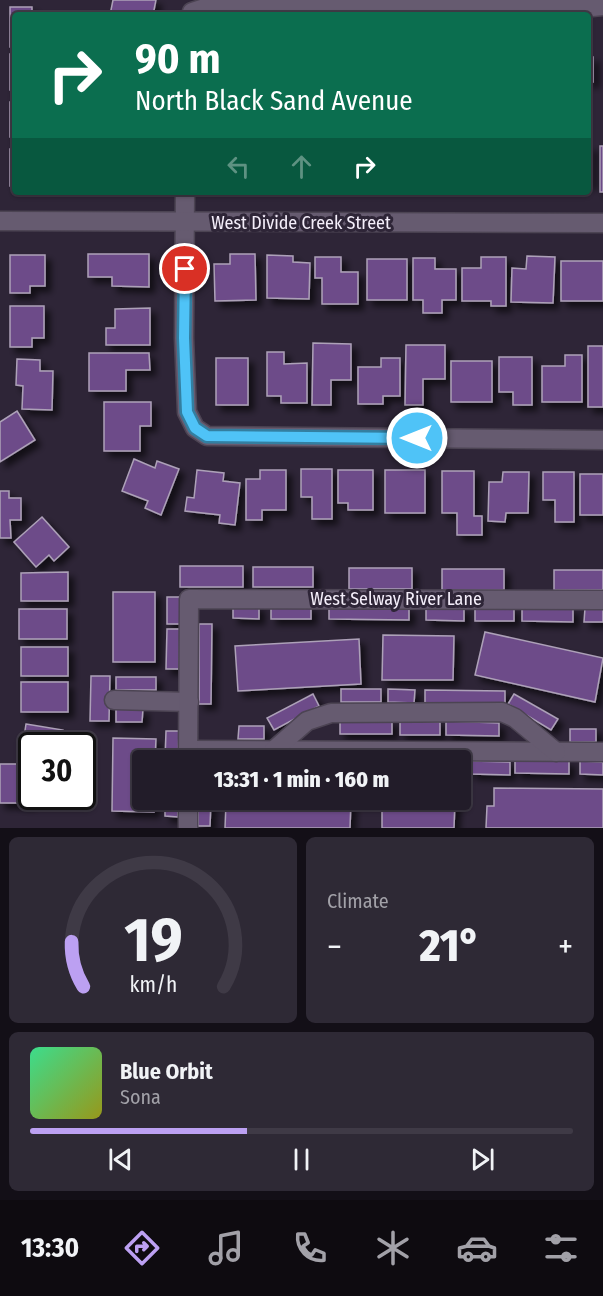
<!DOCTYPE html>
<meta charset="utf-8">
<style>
body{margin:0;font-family:"Fira Sans Condensed",sans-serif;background:#2e2935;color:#f1f3f6;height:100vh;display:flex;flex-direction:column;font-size:22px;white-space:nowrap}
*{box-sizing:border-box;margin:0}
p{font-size:20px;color:#a2a1a8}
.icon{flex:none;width:33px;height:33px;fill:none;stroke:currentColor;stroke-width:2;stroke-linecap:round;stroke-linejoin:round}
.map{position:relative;height:828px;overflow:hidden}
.details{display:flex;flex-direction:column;gap:9px;padding:9px;background:#130f17;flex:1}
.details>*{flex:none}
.hud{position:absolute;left:12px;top:12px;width:579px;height:183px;border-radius:6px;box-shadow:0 2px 4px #0004,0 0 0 2px #3f3a46;background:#0b6e4f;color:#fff;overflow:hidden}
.speed{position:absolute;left:18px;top:732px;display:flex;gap:12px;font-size:30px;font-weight:700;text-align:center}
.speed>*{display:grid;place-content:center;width:78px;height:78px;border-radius:50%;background:#221c29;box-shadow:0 2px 4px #0004,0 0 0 2px #3f3a46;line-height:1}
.speed .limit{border:3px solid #111;border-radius:9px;background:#fff;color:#111}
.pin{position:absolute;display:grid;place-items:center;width:51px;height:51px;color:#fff;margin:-26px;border:3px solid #fff;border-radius:50%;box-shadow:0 2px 6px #0007}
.me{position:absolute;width:66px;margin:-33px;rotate:270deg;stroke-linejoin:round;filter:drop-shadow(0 0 4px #0008)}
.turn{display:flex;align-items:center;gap:21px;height:126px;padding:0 24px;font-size:27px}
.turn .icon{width:78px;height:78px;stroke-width:2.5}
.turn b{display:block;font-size:42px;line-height:51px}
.lanes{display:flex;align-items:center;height:57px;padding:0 24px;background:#0003;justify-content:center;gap:30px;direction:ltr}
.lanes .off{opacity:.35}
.big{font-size:45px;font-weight:800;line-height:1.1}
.details .tile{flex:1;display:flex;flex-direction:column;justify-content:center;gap:9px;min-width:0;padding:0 21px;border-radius:9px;background:#2e2935}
.details .dial{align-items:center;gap:0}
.dial svg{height:156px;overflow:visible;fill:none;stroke:#3f3a46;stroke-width:7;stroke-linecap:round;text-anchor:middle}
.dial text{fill:#f1f3f6;stroke:none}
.song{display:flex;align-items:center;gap:18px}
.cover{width:72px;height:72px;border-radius:9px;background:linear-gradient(135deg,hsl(150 70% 55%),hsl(60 70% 35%))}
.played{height:6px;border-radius:3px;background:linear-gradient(90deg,#bca0f2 40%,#3f3a46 40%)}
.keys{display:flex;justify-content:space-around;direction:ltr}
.heat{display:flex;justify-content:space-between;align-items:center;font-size:33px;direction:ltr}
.details .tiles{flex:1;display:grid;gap:9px;grid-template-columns:1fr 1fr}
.tile:last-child{grid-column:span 2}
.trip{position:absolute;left:132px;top:750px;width:339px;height:60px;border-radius:6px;background:#221c29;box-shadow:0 2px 4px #0004,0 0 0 2px #3f3a46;font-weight:800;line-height:60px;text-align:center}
.tab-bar{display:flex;height:96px;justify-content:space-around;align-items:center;background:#0e0b10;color:#a2a1a8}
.tab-bar .icon{width:42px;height:42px}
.tab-bar .current{color:#bca0f2}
.tab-bar b{font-size:27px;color:#f1f3f6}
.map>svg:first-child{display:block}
.building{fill:#6d4c89;stroke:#ada1b8;stroke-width:1.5;filter:url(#shadow)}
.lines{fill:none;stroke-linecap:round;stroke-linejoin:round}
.minor-casing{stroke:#4c4453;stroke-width:21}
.minor{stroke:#665b70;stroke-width:18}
.route-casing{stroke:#337fa1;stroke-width:15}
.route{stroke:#4fc3f7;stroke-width:10}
.labels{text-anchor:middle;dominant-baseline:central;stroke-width:6;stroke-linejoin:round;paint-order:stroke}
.street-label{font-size:18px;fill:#f4eefa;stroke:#2e2537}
</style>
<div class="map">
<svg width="603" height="828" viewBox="0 0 603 828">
<defs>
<filter id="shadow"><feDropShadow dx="5.5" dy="5.5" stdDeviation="3" flood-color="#0009"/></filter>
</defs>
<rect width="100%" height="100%" fill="#2e2537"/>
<g class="building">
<polygon points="113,0 156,0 153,15 110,15"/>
<polygon points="10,7 32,7 32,15 15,15 15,47 10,47"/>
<rect x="10" y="54" width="5" height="36"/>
<rect x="588" y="57" width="5" height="25"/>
<rect x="10" y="102" width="5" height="35"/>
<polygon points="588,146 592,146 591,184 588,184"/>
<rect x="600" y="146" width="3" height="46"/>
<rect x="10" y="149" width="5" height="37"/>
<polygon points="88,254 149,254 149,287 112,286 112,277 88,277"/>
<polygon points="230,254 255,254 256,300 215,301 214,264 230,264"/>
<polygon points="10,255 45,255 45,286 30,286 30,293 10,293"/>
<polygon points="267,255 293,256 293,262 310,263 309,299 267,298"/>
<polygon points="527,256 555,257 553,303 511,302 512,268 526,269"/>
<polygon points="315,257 341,257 341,272 358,272 358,304 322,304 322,278 315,278"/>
<polygon points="481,257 506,257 506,306 491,306 491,301 462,301 462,268 481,268"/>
<polygon points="413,258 435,258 435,269 456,269 456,300 442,300 442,313 423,313 423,300 413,300"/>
<rect x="367" y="259" width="40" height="41"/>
<rect x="561" y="261" width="42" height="40"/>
<polygon points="10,306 44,306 44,338 32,338 32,347 10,347"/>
<polygon points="150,308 150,345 106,345 106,328 115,328 115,309"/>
<polygon points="313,343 351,344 351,380 331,380 331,405 312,405"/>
<polygon points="406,345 445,345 445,379 423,379 423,405 405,405"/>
<rect x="588" y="346" width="15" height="61"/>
<polygon points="267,352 284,352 284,364 307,363 307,403 281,403 281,396 267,396"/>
<polygon points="89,353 149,353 150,370 126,370 126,391 89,391"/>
<polygon points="565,355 582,355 582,402 542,402 542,366 565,366"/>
<polygon points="499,357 532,357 532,405 513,405 513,392 499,392"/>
<rect x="216" y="358" width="32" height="47"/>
<polygon points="381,358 400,358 400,396 383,396 383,404 358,404 358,367 381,367"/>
<polygon points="17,359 40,360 40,371 53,371 52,410 22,409 23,386 16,385"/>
<rect x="451" y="361" width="41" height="41"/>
<polygon points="104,402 151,402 151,426 140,426 140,451 104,451"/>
<polygon points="17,411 35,440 0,462 0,422"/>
<polygon points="134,459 155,468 157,461 179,469 161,515 145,508 148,501 122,491"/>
<polygon points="301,469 332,469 332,519 312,519 312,497 301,497"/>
<polygon points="197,470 224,473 223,481 240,483 235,525 219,523 220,515 185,511 187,497 194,498"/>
<polygon points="260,470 286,470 286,510 262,510 262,520 246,520 246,479 260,479"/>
<polygon points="338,470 373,470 373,510 348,510 348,503 338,503"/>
<rect x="385" y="470" width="40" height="43"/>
<polygon points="442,471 474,471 474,516 482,516 482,535 457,535 457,513 442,513"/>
<polygon points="503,472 529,472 528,513 506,513 505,522 488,521 489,482 502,482"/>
<polygon points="543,472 574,472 574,522 555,522 555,500 543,500"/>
<rect x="580" y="474" width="23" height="41"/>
<polygon points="0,491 9,491 9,498 21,498 21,520 10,520 11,538 0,538"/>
<polygon points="42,517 69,547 54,561 49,555 36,567 14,542"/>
<rect x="180" y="566" width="63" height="21"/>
<rect x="253" y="567" width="60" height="20"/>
<rect x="349" y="568" width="63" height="21"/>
<rect x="442" y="569" width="62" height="21"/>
<rect x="554" y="570" width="49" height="20"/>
<polygon points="68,572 68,601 21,601 21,573"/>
<rect x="113" y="592" width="42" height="70"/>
<rect x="167" y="597" width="13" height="27"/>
<polygon points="233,605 259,606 259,619 233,618"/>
<rect x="271" y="606" width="40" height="13"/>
<polygon points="329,606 409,607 409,620 329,619"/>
<polygon points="426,607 464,608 464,621 426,620"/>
<polygon points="475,607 514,608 514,621 475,621"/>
<polygon points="522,608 573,609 573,622 522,621"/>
<polygon points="585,608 603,609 603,622 584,622"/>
<rect x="19" y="609" width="48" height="30"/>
<polygon points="199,624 212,624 211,704 199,704"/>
<polygon points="167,629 180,629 179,669 166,669"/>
<polygon points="485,632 603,658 595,702 475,675"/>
<polygon points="383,635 454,636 453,680 382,680"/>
<polygon points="359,639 361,684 238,691 235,646"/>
<rect x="21" y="647" width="47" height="29"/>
<polygon points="91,676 110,676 109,721 90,721"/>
<rect x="116" y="677" width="40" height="13"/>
<rect x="21" y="682" width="47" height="30"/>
<rect x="341" y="689" width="40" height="13"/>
<polygon points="388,689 415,690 414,703 388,702"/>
<polygon points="425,690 505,691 505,704 425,703"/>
<polygon points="313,694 319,706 274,730 267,718"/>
<polygon points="514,694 558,719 551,730 508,704"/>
<polygon points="116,708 143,709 142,722 116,722"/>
<rect x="340" y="721" width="52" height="13"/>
<polygon points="400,721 440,722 440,735 400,735"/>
<polygon points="446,721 499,723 499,736 446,735"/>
<polygon points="26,724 63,730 61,746 32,746 32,757 21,756"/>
<polygon points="239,726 264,726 264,739 238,739"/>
<rect x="570" y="729" width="26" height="13"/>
<polygon points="166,731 179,731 178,760 165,760"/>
<polygon points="113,738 156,739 155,760 142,760 142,800 154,800 154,812 112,811"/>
<polygon points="261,758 314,759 314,760 261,760"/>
<polygon points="425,760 465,760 465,773 460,773 460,760"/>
<polygon points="471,761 510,762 510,775 471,774"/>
<polygon points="515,761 569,761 569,774 515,773"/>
<polygon points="580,761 603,762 603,775 580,774"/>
<polygon points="0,764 23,764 23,787 31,787 31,803 0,803"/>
<polygon points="494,788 603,789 603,828 486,828 487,806 494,806"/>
<polygon points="165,800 178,800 178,817 165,816"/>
<polygon points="198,800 211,800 210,826 198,826"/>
<polygon points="231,800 351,800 350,828 225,828 226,803 231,803"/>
<polygon points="382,800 455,800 454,828 382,828"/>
</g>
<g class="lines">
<defs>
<g id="minor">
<polyline points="191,15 192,12 214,5 572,9 603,6"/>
<polyline points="185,192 184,338 187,412 195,428 207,436 603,440"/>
<polyline points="0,221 603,223"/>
<polyline points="114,700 189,702"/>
<polyline points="188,750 603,752"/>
<polyline points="274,750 307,721 331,713 502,712 515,718 556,752"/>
<polyline points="188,760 189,599 603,600"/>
<polyline points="188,828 188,800"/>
</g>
</defs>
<use href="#minor" class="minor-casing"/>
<use href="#minor" class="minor"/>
</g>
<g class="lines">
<defs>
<polyline id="route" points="185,269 184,338 187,412 195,428 207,436 417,438"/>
</defs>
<use href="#route" class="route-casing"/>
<use href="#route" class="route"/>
</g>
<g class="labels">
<g class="street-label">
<text x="301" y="223">West Divide Creek Street</text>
<text x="396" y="599">West Selway River Lane</text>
</g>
</g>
</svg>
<div class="speed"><div class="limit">30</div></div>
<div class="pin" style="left:185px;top:269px;background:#d93025"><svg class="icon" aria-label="arrive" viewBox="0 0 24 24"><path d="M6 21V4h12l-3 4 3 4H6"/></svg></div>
<svg class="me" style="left:417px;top:438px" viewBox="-20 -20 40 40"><circle r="17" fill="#4fc3f7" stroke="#fff" stroke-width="3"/><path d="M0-11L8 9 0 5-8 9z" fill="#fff"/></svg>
<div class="trip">13:31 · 1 min · 160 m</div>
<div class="hud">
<div class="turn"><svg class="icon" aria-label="right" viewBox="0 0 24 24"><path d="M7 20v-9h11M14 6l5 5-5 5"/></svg><div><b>90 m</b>North Black Sand Avenue</div></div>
<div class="lanes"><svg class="icon off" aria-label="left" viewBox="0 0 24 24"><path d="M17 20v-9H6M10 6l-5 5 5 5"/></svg><svg class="icon off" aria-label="ahead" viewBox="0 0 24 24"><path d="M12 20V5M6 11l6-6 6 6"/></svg><svg class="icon" aria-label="right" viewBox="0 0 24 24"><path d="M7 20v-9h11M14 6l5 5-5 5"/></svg></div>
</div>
</div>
<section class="details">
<div class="tiles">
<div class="tile dial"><svg viewBox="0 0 100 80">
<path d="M14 69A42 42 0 1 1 86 69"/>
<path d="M14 69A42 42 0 0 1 8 46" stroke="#bca0f2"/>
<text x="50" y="56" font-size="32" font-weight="700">19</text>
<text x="50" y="72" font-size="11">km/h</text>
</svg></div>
<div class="tile"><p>Climate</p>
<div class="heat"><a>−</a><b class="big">21°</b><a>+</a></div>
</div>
<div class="tile">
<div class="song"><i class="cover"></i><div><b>Blue Orbit</b><p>Sona</p></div></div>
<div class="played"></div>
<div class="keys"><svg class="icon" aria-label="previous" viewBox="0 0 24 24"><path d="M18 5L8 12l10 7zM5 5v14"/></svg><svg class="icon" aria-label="pause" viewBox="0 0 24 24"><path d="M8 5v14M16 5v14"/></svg><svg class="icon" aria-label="next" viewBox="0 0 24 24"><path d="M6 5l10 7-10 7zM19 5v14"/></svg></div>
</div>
</div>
</section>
<nav class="tab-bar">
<b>13:30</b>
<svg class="icon current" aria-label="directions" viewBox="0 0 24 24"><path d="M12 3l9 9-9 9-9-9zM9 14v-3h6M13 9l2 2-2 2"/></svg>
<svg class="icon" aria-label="music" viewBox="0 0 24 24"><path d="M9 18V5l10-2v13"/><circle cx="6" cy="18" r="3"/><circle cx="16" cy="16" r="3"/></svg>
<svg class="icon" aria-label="phone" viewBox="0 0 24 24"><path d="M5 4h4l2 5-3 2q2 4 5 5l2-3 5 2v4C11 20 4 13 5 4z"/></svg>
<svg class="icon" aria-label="climate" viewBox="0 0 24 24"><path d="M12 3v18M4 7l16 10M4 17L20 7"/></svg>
<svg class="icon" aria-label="car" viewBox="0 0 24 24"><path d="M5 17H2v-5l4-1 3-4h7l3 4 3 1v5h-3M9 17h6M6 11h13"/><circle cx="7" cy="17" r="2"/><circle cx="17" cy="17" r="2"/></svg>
<svg class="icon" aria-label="filters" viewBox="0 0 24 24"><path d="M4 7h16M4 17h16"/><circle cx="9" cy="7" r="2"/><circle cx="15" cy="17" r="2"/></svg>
</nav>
